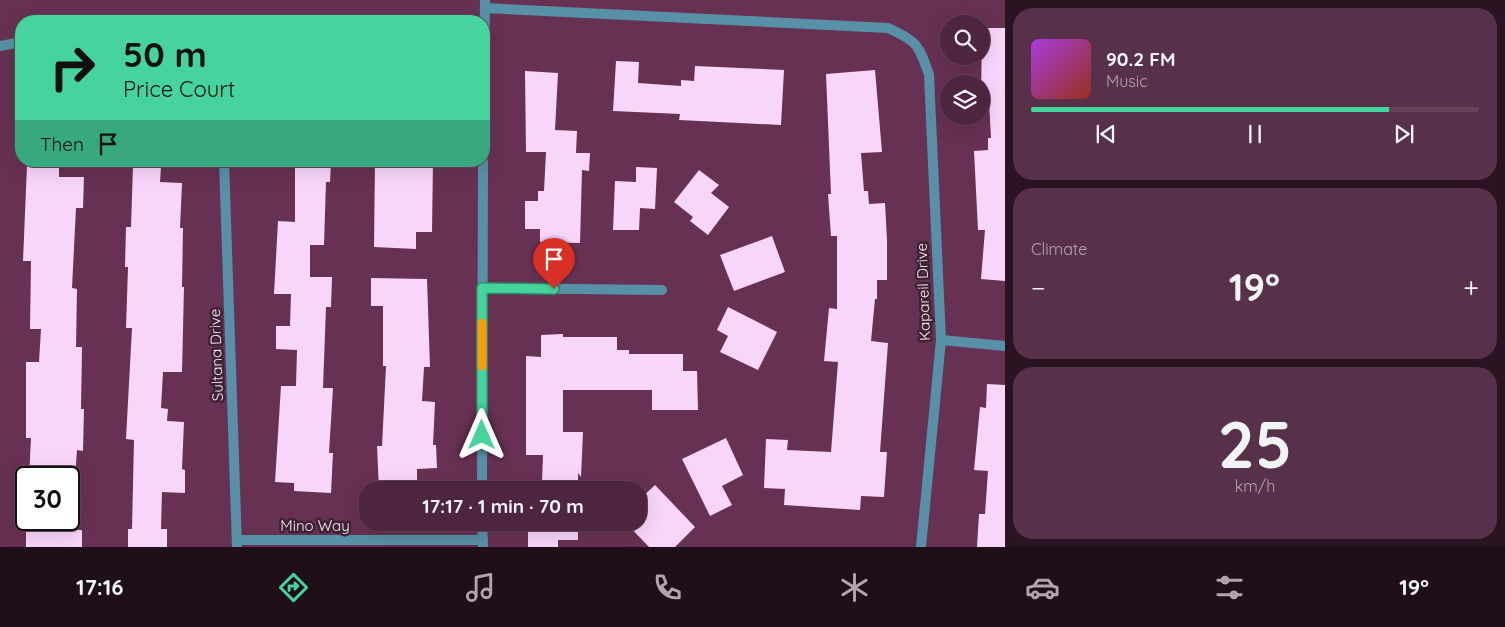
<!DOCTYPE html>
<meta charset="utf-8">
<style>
body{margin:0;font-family:Quicksand,sans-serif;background:#573149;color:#f1f3f6;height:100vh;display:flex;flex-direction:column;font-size:19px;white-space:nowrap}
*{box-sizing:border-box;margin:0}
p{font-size:16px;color:#b3a5b0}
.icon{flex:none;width:28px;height:28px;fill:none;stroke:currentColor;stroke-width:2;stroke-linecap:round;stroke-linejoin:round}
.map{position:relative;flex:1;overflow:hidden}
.drawer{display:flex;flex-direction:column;gap:8px;padding:8px;background:#2a1422;width:500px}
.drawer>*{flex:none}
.hud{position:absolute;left:15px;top:15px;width:475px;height:152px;border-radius:20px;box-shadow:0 5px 20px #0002,0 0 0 1px #644258;background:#46d49e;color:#111;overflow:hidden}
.controls{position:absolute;left:940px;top:15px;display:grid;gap:10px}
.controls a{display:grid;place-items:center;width:50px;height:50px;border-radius:50%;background:#4d253e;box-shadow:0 5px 20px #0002,0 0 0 1px #644258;font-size:25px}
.speed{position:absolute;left:15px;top:466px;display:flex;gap:10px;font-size:25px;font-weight:700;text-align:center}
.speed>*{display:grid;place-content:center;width:65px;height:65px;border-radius:50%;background:#4d253e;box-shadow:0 5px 20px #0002,0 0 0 1px #644258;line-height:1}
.speed .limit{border:2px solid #111;border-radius:8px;background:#fff;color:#111}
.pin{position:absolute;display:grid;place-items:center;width:42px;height:42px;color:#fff;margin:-51px -21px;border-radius:50% 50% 50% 0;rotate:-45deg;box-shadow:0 0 5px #0007}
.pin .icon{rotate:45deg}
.me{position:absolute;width:55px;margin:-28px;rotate:0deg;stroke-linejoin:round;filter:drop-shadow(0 0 4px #0008)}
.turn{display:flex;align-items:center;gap:18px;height:105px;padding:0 25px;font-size:22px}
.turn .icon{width:65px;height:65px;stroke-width:2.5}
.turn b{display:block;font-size:35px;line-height:42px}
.then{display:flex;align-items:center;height:48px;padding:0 25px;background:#0003;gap:10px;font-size:19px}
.big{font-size:38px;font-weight:700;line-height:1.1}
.drawer .widget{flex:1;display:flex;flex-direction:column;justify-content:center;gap:8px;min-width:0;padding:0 18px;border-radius:20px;background:#573149}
.drawer .dial{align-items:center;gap:0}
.dial b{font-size:65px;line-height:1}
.song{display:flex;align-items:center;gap:15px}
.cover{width:60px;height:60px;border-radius:8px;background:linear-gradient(135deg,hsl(280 70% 55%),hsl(10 70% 35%))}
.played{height:5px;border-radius:2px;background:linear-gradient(90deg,#46d49e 80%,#644258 80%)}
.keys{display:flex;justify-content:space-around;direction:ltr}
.heat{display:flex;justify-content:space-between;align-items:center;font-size:28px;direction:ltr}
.trip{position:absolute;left:359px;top:481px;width:288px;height:50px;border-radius:20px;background:#4d253e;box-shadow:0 5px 20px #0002,0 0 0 1px #644258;font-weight:700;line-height:50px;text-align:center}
.dock{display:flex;height:80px;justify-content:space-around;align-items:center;background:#1f0f19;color:#b3a5b0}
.dock .icon{width:35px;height:35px}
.dock .on{color:#46d49e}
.dock b{font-size:22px;color:#f1f3f6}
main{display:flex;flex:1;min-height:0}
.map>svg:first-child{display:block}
.building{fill:#f8d6fa}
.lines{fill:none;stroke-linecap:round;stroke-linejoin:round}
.minor{stroke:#5891a7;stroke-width:10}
.route-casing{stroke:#2e8a67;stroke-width:12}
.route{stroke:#46d49e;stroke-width:9}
.slow{stroke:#f59e0b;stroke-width:9}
.labels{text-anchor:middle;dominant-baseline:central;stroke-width:5;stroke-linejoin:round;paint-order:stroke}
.street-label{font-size:15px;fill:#fce7f3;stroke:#3d2332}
</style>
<main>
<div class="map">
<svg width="1005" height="547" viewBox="0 0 1005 547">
<rect width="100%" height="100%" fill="#673153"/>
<g class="building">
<polygon points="982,28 1005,28 1005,281 981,279 985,230 978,230 974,151 988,150 988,138 991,138 989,100 981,101"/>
<polygon points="616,61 639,62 638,83 681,86 681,80 694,81 695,66 784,70 781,125 679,120 680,114 613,111"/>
<polygon points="875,70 882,152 861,153 864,191 868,191 869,204 885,203 887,240 887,280 877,280 877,299 875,299 871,341 888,343 880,452 887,452 884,497 861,496 860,510 784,505 785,489 764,488 766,439 788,440 787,450 831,452 838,362 824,361 829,308 837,309 837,236 831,236 828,194 831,194 826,74"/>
<polygon points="525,71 558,73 555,130 577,131 576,153 590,153 589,171 582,170 580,243 540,242 540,229 525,229 525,201 538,201 538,191 544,191 546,152 526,152"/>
<polygon points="295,161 331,161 330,182 326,182 324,245 310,245 310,277 332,277 331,307 326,307 323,388 333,388 329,453 333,453 331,493 294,491 294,483 275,482 281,386 296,386 297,350 276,349 276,326 290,326 291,294 274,294 278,221 295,222"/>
<polygon points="375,161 433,161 432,232 416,232 416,249 374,247"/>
<polygon points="27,165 59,166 59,177 84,177 83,208 76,208 72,288 77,289 76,347 82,347 81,409 84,409 83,451 77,450 75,478 29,478 31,438 26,438 26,362 39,362 41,329 30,329 31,261 23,261"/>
<polygon points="133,166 161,167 160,182 182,183 180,228 183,228 182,287 184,287 182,372 163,372 161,408 168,409 167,421 184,422 182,469 185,470 185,493 162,492 161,529 167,529 167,547 128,547 128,529 132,529 134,440 126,439 132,328 126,328 128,267 125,267 126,227 131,227"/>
<polygon points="636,167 657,168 655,209 640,208 639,230 613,230 615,181 636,182"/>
<polygon points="699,170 719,185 711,193 729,207 708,235 690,221 693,217 674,202"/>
<polygon points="772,236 785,272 734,291 720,255"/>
<polygon points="371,278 427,279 430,367 424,367 422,401 435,402 433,445 436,445 437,468 417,469 417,490 379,490 377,446 382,446 386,366 383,366 383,306 371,306"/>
<polygon points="728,307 777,332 758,370 720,352 728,336 717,330"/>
<polygon points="563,334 563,337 617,337 617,350 629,350 629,354 683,354 683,371 697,371 698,410 652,410 652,390 563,390 563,432 583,432 581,477 578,473 578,482 542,482 543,455 526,455 526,356 541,357 541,335"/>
<polygon points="987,384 1005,385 1005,547 977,547 979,514 985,514 988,471 974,470 980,407 986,408"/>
<polygon points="726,438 743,475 722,486 732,505 710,516 682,459"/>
<polygon points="655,485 695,527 675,547 649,547 625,522 638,522 638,501"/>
<polygon points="528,522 578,522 578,540 558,540 558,547 528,547"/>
<polygon points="26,529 82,530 82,547 26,547"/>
</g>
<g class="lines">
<g class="minor">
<path d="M485,8L888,28C917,41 919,45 929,75L941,340L921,547"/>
<polyline points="0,46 21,42"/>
<polyline points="484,94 485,0"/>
<polyline points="224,161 237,547"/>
<polyline points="482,288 662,290"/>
<polyline points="941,340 1005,346"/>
<polyline points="482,490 483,161"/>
<polyline points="482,522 483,546"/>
<polyline points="238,540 483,540"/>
</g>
</g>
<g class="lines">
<defs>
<polyline id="route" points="482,435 482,288 554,289"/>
</defs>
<use href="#route" class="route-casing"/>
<use href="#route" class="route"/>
<polyline class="slow" points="482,323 482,366"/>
</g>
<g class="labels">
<g class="street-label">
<text transform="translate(923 292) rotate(-92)">Kapareil Drive</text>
<text transform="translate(216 355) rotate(-92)">Sultana Drive</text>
<text x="315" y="525">Mino Way</text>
</g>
</g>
</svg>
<div class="controls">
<a><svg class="icon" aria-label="search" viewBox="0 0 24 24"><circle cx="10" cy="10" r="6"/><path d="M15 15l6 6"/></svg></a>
<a><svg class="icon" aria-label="layers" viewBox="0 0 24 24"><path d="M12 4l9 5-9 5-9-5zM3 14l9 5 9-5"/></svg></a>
</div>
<div class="speed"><div class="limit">30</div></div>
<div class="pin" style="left:554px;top:289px;background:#d93025"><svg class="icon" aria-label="arrive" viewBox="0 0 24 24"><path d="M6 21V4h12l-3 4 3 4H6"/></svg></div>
<svg class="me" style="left:482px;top:435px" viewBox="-20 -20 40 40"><path d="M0-17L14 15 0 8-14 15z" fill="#46d49e" stroke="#fff" stroke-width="4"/></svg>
<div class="trip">17:17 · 1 min · 70 m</div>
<div class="hud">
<div class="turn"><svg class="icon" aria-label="right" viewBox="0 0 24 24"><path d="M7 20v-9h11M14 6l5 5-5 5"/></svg><div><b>50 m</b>Price Court</div></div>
<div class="then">Then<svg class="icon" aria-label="arrive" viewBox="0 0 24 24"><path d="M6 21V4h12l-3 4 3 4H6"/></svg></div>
</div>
</div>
<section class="drawer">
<div class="widget">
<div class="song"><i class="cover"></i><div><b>90.2 FM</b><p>Music</p></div></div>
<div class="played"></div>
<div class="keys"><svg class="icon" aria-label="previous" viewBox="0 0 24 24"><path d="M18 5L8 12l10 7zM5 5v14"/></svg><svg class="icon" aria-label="pause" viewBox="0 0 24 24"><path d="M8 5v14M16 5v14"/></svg><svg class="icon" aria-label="next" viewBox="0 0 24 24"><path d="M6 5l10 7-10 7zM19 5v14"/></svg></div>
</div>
<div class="widget"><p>Climate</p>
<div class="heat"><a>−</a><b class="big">19°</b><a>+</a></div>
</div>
<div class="widget dial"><b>25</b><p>km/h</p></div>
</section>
</main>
<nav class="dock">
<b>17:16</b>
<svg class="icon on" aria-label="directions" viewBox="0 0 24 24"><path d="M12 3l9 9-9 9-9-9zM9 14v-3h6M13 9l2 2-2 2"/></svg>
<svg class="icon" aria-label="music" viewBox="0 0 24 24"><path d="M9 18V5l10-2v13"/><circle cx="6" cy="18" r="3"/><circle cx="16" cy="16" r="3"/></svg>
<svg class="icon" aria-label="phone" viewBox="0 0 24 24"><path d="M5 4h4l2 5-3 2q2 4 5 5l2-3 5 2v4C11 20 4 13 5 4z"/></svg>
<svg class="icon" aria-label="climate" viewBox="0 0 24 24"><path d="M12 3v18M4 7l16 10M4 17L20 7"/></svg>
<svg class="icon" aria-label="car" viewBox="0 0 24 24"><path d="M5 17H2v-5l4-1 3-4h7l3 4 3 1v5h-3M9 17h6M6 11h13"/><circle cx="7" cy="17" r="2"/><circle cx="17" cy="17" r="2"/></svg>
<svg class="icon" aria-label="filters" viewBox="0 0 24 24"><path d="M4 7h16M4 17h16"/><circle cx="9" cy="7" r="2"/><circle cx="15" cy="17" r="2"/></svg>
<b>19°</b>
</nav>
